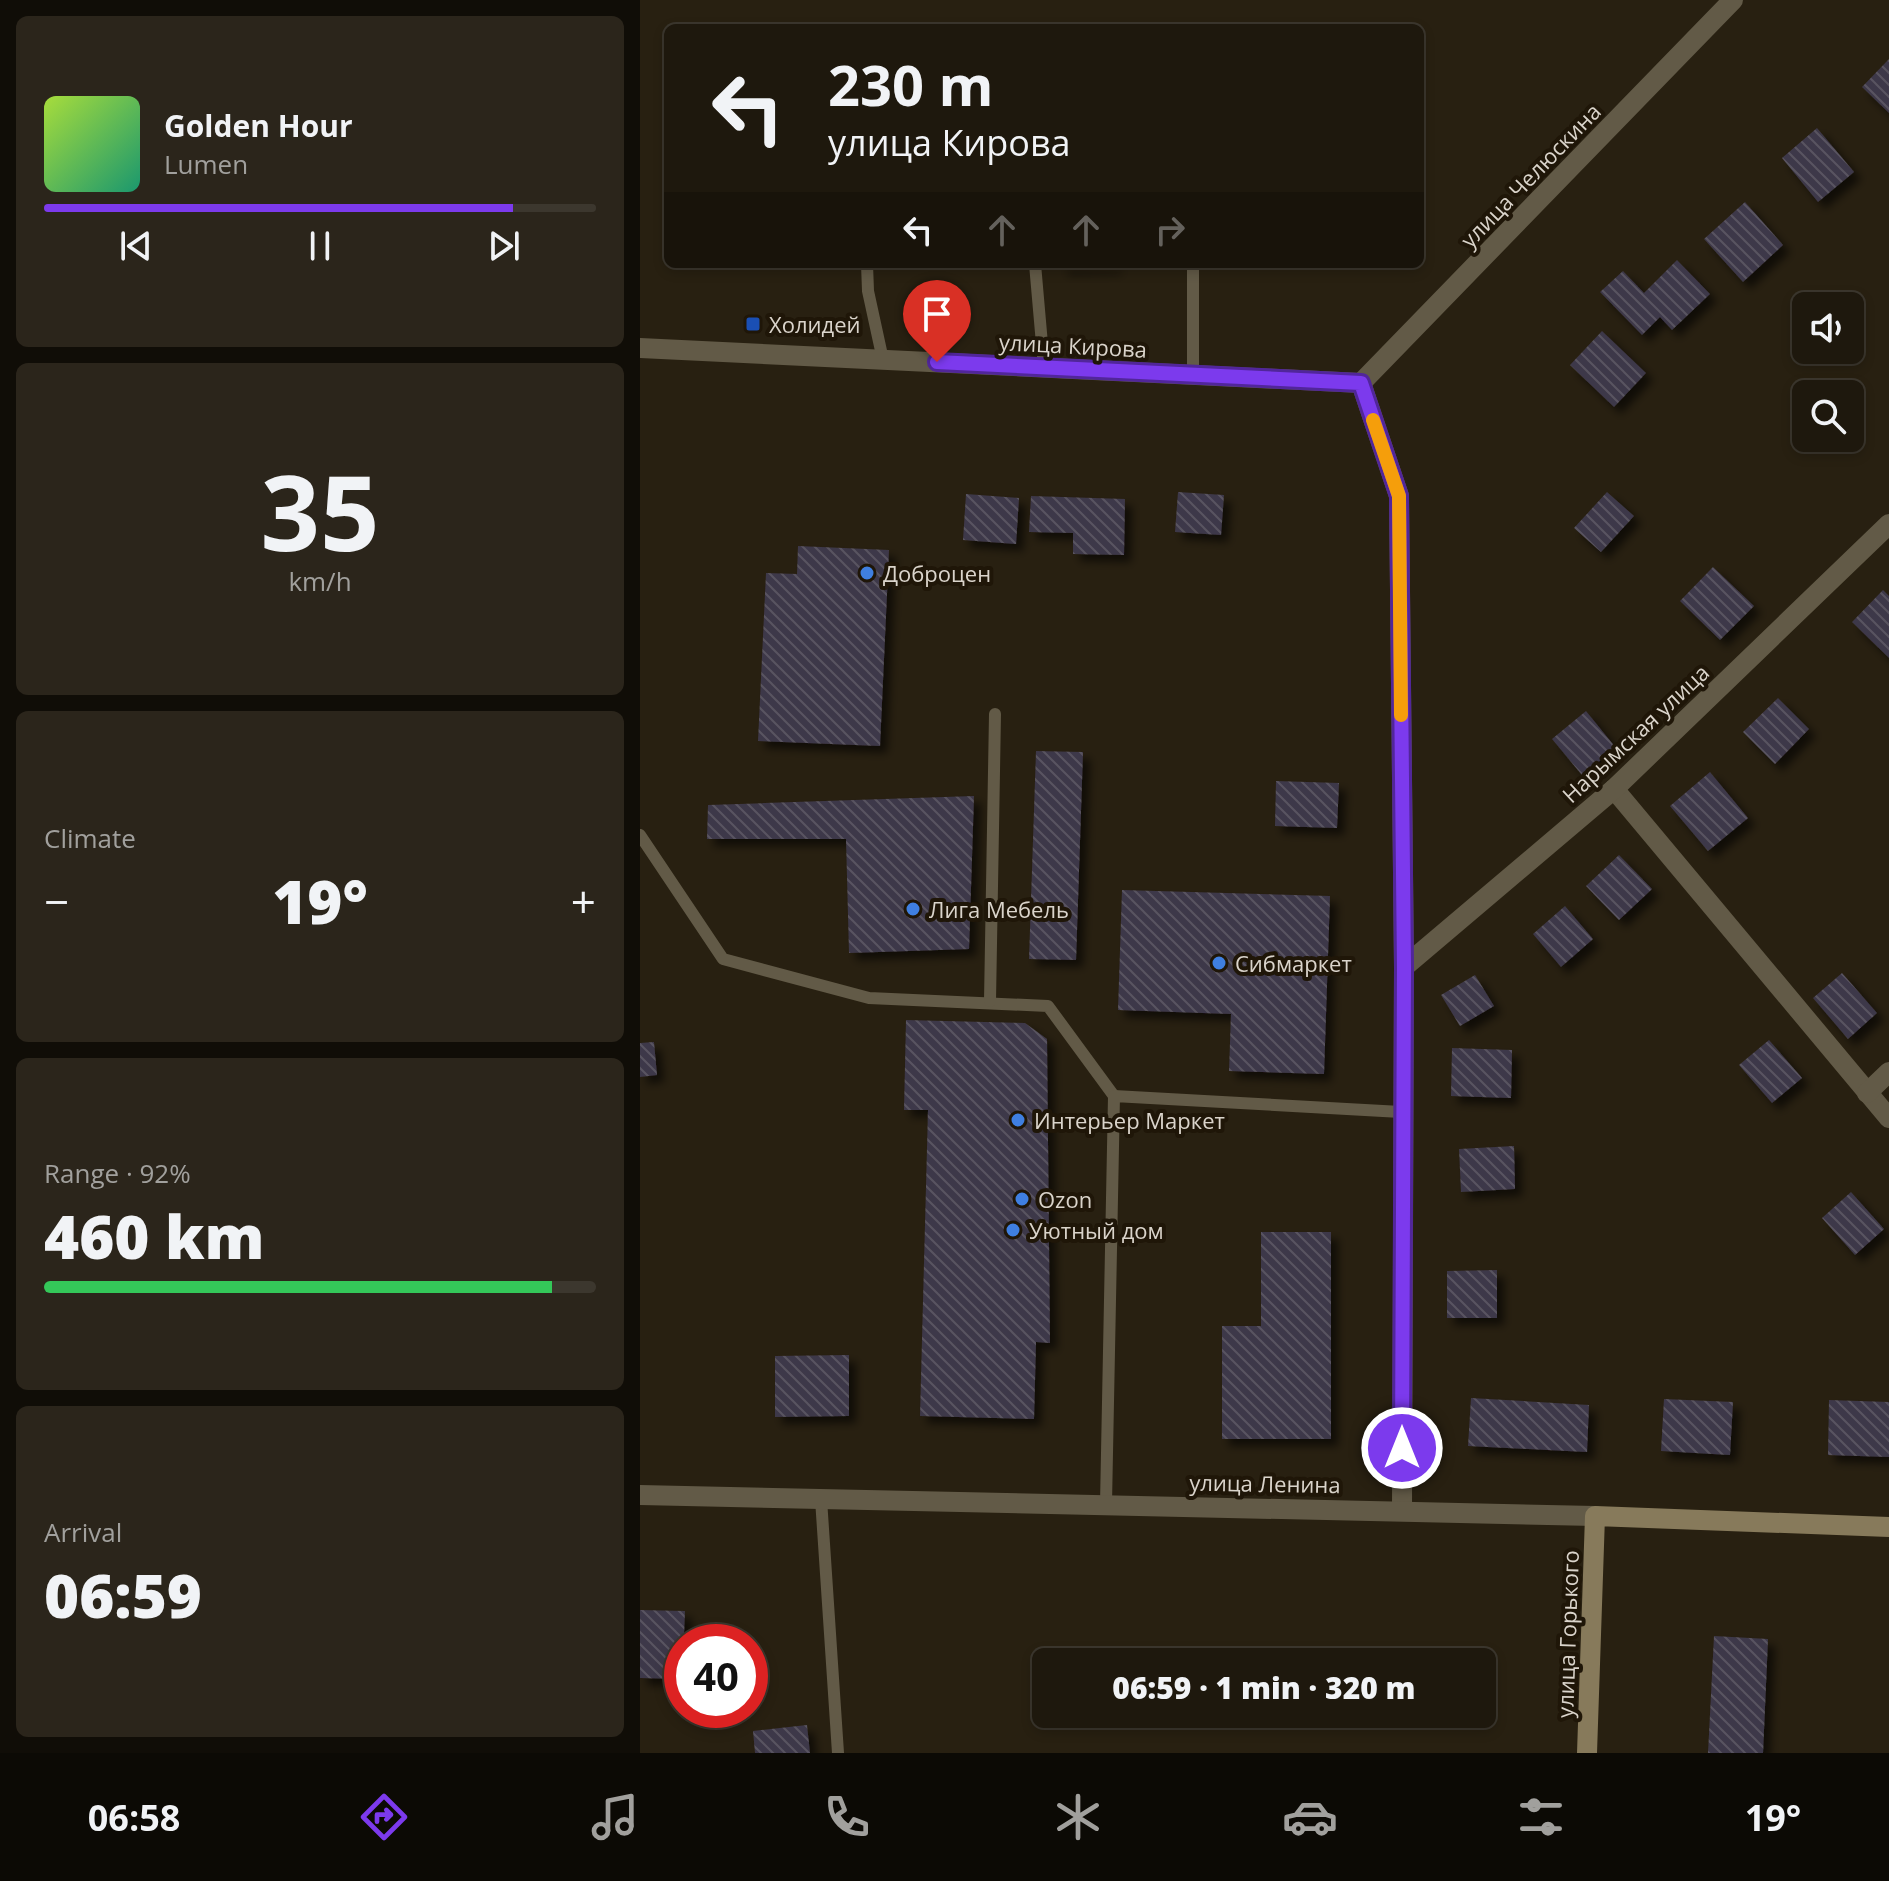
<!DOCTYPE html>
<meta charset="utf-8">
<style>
body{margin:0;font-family:"Open Sans",sans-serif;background:#2b251b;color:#f1f3f6;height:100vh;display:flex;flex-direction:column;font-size:30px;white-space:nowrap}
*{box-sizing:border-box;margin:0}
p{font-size:26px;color:#a1a09d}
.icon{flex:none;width:44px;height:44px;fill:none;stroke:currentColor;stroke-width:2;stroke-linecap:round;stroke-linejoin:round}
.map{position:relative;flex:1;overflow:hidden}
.side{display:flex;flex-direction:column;gap:16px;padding:16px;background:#100d07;width:640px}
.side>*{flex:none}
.banner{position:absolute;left:24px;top:24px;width:760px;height:244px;border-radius:12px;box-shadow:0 4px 12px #0003,0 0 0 2px #3c372e;background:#1e180d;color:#f1f3f6;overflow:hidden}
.controls{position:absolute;left:1152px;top:292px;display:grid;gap:16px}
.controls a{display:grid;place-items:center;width:72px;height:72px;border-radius:12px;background:#1e180d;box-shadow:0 4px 12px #0003,0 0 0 2px #3c372e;font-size:40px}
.speed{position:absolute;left:24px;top:1624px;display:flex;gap:16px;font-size:40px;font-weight:700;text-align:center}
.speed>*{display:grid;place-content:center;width:104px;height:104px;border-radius:50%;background:#1e180d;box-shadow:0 4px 12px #0003,0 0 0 2px #3c372e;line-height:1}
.speed .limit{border:12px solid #d22;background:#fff;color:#111}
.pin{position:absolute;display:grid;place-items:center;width:68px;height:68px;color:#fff;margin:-82px -34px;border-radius:50% 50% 50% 0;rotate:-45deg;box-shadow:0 0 8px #0007}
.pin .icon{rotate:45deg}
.me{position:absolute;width:88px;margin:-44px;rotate:0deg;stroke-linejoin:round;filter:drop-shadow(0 0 6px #0008)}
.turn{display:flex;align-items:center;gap:28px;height:168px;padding:0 32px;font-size:36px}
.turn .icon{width:104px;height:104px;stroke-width:2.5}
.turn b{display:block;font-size:56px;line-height:68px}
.lanes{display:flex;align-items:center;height:76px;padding:0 32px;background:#0003;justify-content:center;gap:40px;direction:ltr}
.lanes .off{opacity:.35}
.big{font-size:60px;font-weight:800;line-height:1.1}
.side .tile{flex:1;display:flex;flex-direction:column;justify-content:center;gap:12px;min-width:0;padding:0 28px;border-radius:12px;background:#2b251b}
.side .dial{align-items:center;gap:0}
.dial b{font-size:104px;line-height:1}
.song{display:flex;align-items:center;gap:24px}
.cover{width:96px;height:96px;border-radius:12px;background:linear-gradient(135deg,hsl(80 70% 55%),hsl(160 70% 35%))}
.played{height:8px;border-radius:4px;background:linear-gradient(90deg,#7c3aed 85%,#3c372e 85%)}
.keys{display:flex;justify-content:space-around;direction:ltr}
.heat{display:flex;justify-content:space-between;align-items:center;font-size:44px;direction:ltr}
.charge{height:12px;border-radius:6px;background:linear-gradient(90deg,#34c759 92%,#3c372e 0)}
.trip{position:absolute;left:392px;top:1648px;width:464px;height:80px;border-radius:12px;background:#1e180d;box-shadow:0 4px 12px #0003,0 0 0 2px #3c372e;font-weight:800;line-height:80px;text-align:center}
.dock{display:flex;height:128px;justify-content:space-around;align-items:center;background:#0c0a05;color:#a1a09d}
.dock .icon{width:56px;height:56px}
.dock .active{color:#7c3aed}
.dock b{font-size:36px;color:#f1f3f6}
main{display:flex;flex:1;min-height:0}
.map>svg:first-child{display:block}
.building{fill:url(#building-back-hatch);filter:url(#shadow)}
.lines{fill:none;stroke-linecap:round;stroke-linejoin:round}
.service{stroke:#625a47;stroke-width:12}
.minor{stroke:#625a47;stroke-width:20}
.tertiary{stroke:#625a47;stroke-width:20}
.secondary{stroke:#877a5b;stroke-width:20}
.route-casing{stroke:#51269a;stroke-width:20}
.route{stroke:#7c3aed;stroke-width:14}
.slow{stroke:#f59e0b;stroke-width:14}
.transit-dot{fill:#1a4fb4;stroke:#1f1608;stroke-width:3}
.shop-dot{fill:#3f7fe0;stroke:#1f1608;stroke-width:3}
.labels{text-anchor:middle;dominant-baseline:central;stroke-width:8;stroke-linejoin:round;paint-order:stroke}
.street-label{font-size:22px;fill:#dad4cb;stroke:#1f1608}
.poi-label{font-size:22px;fill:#dad4cb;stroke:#1f1608;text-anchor:start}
</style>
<main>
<section class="side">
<div class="tile">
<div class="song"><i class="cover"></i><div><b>Golden Hour</b><p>Lumen</p></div></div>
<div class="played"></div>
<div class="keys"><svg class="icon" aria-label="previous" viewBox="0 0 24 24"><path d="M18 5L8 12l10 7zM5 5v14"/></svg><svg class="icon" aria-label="pause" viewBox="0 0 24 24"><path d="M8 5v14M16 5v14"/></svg><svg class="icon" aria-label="next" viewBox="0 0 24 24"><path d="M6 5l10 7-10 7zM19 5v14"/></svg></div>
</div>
<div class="tile dial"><b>35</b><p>km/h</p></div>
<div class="tile"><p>Climate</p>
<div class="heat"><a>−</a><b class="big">19°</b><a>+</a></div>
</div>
<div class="tile"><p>Range · 92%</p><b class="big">460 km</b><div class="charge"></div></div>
<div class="tile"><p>Arrival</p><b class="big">06:59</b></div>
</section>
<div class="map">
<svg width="1249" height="1753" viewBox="0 0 1249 1753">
<defs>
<pattern id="building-back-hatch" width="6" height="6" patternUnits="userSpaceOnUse" patternTransform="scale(2)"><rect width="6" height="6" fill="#3e3848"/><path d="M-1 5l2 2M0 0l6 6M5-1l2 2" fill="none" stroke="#595461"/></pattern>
<filter id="shadow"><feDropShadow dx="7" dy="7" stdDeviation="4" flood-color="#0009"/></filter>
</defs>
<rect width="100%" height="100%" fill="#282011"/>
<g class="building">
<polygon points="1249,59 1249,113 1222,87"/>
<polygon points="1177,128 1214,172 1178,202 1142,158"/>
<polygon points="1105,202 1143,245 1103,282 1064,239"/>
<polygon points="1037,260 1070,294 1032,330 1020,317 1002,335 960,292 983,271 1004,293"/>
<polygon points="420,264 475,264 475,267 421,268"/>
<polygon points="962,331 1006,373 974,407 930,365"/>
<polygon points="538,492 584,495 581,535 535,532"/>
<polygon points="967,492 994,516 961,552 934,528"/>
<polygon points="326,494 379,498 376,544 323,540"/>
<polygon points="391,496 485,499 484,555 433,554 433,533 389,532"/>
<polygon points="158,546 249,550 240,746 118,741 126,573 157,574"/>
<polygon points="1073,567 1114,606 1080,640 1040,601"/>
<polygon points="1243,590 1249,596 1249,658 1212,622"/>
<polygon points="1138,698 1169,729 1135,764 1103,732"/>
<polygon points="946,711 976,748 942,775 912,739"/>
<polygon points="396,751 443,752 436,960 389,959"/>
<polygon points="1070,772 1108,818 1068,851 1030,806"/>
<polygon points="636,781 699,783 697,828 635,826"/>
<polygon points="334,796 329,949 209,953 206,839 67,839 68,805"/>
<polygon points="979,855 1012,889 979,920 946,886"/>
<polygon points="482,890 690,896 684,1074 589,1071 591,1014 478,1010"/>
<polygon points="925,906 953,939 921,967 893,934"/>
<polygon points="1202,973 1237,1013 1208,1039 1173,998"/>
<polygon points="835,975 854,1006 820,1026 801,995"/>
<polygon points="266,1020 385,1023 407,1039 410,1343 396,1342 394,1419 280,1416 288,1110 264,1110"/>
<polygon points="1129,1040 1162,1078 1132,1103 1099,1065"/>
<polygon points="14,1042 17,1075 0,1077 0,1043"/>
<polygon points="812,1048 872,1050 871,1098 811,1096"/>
<polygon points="874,1146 875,1189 821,1192 819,1149"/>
<polygon points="1211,1192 1244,1229 1215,1255 1182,1218"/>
<polygon points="621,1232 691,1232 691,1439 582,1439 582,1326 621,1326"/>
<polygon points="857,1270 857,1318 807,1318 807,1271"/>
<polygon points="209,1355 209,1416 135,1417 135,1356"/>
<polygon points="831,1398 949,1405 947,1452 828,1446"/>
<polygon points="1024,1399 1093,1402 1090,1455 1021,1451"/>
<polygon points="1189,1400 1249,1402 1249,1457 1188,1455"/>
<polygon points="0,1610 45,1611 42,1679 0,1678"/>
<polygon points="1074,1636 1128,1639 1123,1753 1068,1753"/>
<polygon points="167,1725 170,1753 115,1753 113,1731"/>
</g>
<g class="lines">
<g class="service">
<polyline points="227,264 228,291 243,360"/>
<polyline points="395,264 404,367"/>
<polyline points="553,264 553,374"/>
<polyline points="0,835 83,959 229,998 408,1006 474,1096"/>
<polyline points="350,1001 355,714"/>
<polyline points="181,1499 198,1753"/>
<polyline points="466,1504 474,1096 761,1112"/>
</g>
<g class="minor">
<polyline points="974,789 1249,1118"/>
<polyline points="764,967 974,789 1249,524"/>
<polyline points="1227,1093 1249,1072"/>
</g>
<g class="tertiary">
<polyline points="0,348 721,383"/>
<polyline points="721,383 759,496 764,967 762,1510"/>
<polyline points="721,383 1093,0"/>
<polyline points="0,1495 955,1516"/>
</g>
<polyline class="secondary" points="947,1753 955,1516 1249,1527"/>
</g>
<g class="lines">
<defs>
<polyline id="route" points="297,362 721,383 759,496 764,967 762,1448"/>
</defs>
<use href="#route" class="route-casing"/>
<use href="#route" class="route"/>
<polyline class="slow" points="733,420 759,496 761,715"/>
</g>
<rect class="transit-dot" x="105" y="316" width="16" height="16" rx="4"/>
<g class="shop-dot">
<circle cx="227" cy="573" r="8"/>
<circle cx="273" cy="909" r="8"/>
<circle cx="579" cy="963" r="8"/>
<circle cx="378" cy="1120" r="8"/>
<circle cx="382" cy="1199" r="8"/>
<circle cx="373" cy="1230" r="8"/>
</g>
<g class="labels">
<g class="street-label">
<text transform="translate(890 175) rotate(-46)">улица Челюскина</text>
<text transform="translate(433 345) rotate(3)">улица Кирова</text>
<text transform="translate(995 733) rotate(-43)">Нарымская улица</text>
<text transform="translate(625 1483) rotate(1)">улица Ленина</text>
<text transform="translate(927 1634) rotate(-88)">улица Горького</text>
</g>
<g class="poi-label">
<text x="129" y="324">Холидей</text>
<text x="243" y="573">Доброцен</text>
<text x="289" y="909">Лига Мебель</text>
<text x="595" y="963">Сибмаркет</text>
<text x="394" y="1120">Интерьер Маркет</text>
<text x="398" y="1199">Ozon</text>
<text x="389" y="1230">Уютный дом</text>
</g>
</g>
</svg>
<div class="controls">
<a><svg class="icon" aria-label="sound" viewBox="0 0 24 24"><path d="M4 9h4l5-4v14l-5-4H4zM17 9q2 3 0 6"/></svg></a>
<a><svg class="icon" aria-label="search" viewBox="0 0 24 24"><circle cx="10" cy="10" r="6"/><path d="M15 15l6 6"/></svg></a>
</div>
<div class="speed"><div class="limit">40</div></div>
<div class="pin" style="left:297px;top:362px;background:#d93025"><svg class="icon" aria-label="arrive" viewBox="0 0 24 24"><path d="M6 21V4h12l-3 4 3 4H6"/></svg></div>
<svg class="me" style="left:762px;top:1448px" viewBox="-20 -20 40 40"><circle r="17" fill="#7c3aed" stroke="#fff" stroke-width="3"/><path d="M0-11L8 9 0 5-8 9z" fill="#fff"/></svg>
<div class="trip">06:59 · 1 min · 320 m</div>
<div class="banner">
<div class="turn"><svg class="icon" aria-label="left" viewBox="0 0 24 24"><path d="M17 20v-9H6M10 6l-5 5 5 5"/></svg><div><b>230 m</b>улица Кирова</div></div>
<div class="lanes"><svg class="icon" aria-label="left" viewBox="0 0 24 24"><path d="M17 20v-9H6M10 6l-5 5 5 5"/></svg><svg class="icon off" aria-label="ahead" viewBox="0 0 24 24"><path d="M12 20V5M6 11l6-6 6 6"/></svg><svg class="icon off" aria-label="ahead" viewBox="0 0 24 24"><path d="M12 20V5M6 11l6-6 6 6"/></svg><svg class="icon off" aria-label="right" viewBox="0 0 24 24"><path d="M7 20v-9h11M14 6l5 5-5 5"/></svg></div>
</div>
</div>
</main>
<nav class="dock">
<b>06:58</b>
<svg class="icon active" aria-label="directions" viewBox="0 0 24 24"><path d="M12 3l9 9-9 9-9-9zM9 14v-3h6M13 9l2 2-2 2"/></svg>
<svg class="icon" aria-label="music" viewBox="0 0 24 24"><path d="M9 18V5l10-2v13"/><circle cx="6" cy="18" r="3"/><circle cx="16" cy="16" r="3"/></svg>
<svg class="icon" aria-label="phone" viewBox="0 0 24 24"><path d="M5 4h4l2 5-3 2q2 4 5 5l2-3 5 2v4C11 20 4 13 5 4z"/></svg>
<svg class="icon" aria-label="climate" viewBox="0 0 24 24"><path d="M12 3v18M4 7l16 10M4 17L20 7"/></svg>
<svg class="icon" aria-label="car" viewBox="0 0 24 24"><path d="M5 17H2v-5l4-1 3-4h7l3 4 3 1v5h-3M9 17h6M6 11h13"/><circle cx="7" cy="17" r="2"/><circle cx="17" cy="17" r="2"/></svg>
<svg class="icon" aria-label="filters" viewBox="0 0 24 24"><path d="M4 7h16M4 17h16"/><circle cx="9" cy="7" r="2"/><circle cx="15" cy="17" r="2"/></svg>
<b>19°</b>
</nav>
